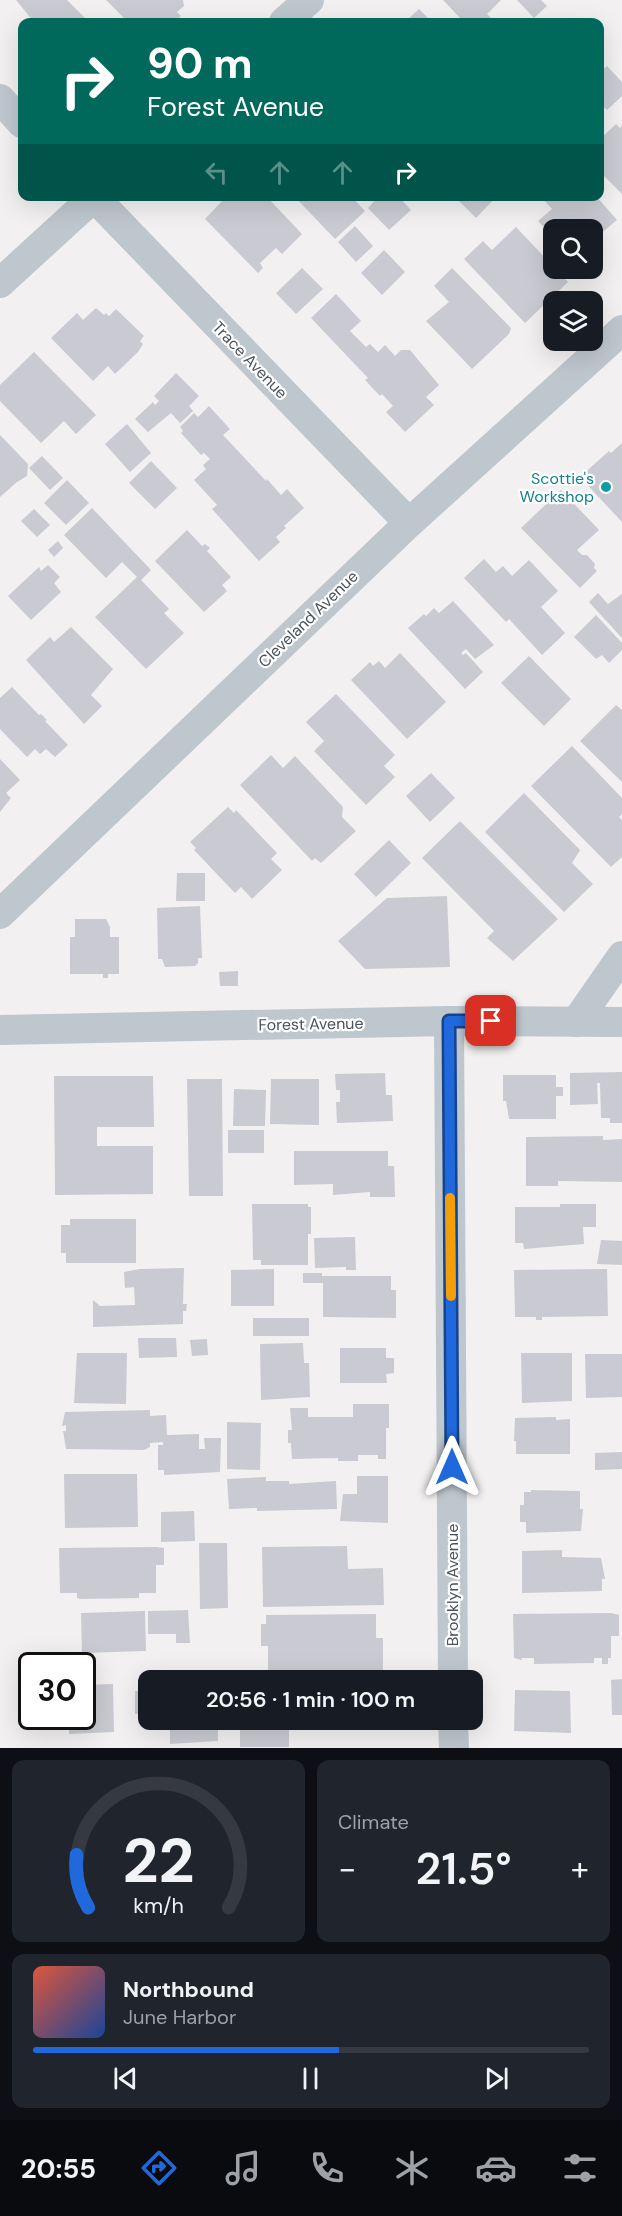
<!DOCTYPE html>
<meta charset="utf-8">
<style>
body{margin:0;font-family:"DM Sans",sans-serif;background:#20242c;color:#f1f3f6;height:100vh;display:flex;flex-direction:column;font-size:22px;white-space:nowrap}
*{box-sizing:border-box;margin:0}
p{font-size:20px;color:#9ea1a6}
.icon{flex:none;width:33px;height:33px;fill:none;stroke:currentColor;stroke-width:2;stroke-linecap:round;stroke-linejoin:round}
.map{position:relative;height:1748px;overflow:hidden}
.drawer{display:flex;flex-direction:column;gap:12px;padding:12px;background:#0d0f14;flex:1}
.drawer>*{flex:none}
.banner{position:absolute;left:18px;top:18px;width:586px;height:183px;border-radius:12px;box-shadow:0 6px 24px #0002;background:#00695c;color:#fff;overflow:hidden}
.controls{position:absolute;left:543px;top:219px;display:grid;gap:12px}
.controls a{display:grid;place-items:center;width:60px;height:60px;border-radius:12px;background:#171b24;box-shadow:0 6px 24px #0002;font-size:30px}
.speed{position:absolute;left:18px;top:1652px;display:flex;gap:12px;font-size:30px;font-weight:700;text-align:center}
.speed>*{display:grid;place-content:center;width:78px;height:78px;border-radius:50%;background:#171b24;box-shadow:0 6px 24px #0002;line-height:1}
.speed .limit{border:3px solid #111;border-radius:9px;background:#fff;color:#111}
.pin{position:absolute;display:grid;place-items:center;width:51px;height:51px;color:#fff;margin:-26px;border-radius:12px;box-shadow:0 3px 9px #0006}
.me{position:absolute;width:66px;margin:-33px;rotate:0deg;stroke-linejoin:round;filter:drop-shadow(0 0 4px #0008)}
.turn{display:flex;align-items:center;gap:21px;height:126px;padding:0 30px;font-size:27px}
.turn .icon{width:78px;height:78px;stroke-width:2.5}
.turn b{display:block;font-size:42px;line-height:51px}
.lanes{display:flex;align-items:center;height:57px;padding:0 30px;background:#0003;justify-content:center;gap:30px;direction:ltr}
.lanes .off{opacity:.35}
.big{font-size:45px;font-weight:600;line-height:1.1}
.drawer .tile{flex:1;display:flex;flex-direction:column;justify-content:center;gap:9px;min-width:0;padding:0 21px;border-radius:12px;background:#20242c}
.drawer .dial{align-items:center;gap:0}
.dial svg{height:156px;overflow:visible;fill:none;stroke:#363941;stroke-width:7;stroke-linecap:round;text-anchor:middle}
.dial text{fill:#f1f3f6;stroke:none}
.song{display:flex;align-items:center;gap:18px}
.cover{width:72px;height:72px;border-radius:9px;background:linear-gradient(135deg,hsl(10 70% 55%),hsl(220 70% 35%))}
.played{height:6px;border-radius:3px;background:linear-gradient(90deg,#2069dc 55%,#363941 55%)}
.keys{display:flex;justify-content:space-around;direction:ltr}
.heat{display:flex;justify-content:space-between;align-items:center;font-size:33px;direction:ltr}
.drawer .tiles{flex:1;display:grid;gap:12px;grid-template-columns:1fr 1fr}
.tile:last-child{grid-column:span 2}
.trip{position:absolute;left:138px;top:1670px;width:345px;height:60px;border-radius:12px;background:#171b24;box-shadow:0 6px 24px #0002;font-weight:600;line-height:60px;text-align:center}
.menu{display:flex;height:96px;justify-content:space-around;align-items:center;background:#090b0e;color:#9ea1a6}
.menu .icon{width:42px;height:42px}
.menu .selected{color:#2069dc}
.menu b{font-size:27px;color:#f1f3f6}
.map>svg:first-child{display:block}
.building{fill:#cacbd2}
.lines{fill:none;stroke-linecap:round;stroke-linejoin:round}
.street{stroke:#bec6ce;stroke-width:30}
.route-casing{stroke:#15448f;stroke-width:15}
.route{stroke:#2069dc;stroke-width:10}
.slow{stroke:#f59e0b;stroke-width:10}
.culture-dot{fill:#0f9aa8;stroke:#fff;stroke-width:2}
.labels{text-anchor:middle;dominant-baseline:central;stroke-width:4.5;stroke-linejoin:round;paint-order:stroke}
.street-label{font-size:16px;fill:#48525c;stroke:#fff}
.culture-label{font-size:16px;fill:#0d838f;stroke:#fff;text-anchor:end}
</style>
<div class="map">
<svg width="622" height="1748" viewBox="0 0 622 1748">
<rect width="100%" height="100%" fill="#f2f0f0"/>
<g class="building">
<polygon points="16,0 67,0 89,22 34,22"/>
<polygon points="106,0 183,0 184,6 177,12 181,16 174,22 128,22"/>
<polygon points="443,0 501,0 487,14 495,22 464,22"/>
<polygon points="517,0 541,0 547,6 534,18"/>
<polygon points="419,9 432,22 405,22"/>
<polygon points="607,66 622,82 622,96 607,110 600,103 600,72"/>
<polygon points="616,124 620,128 622,125 622,194 600,172 600,147 603,144 600,139"/>
<polygon points="227,196 266,196 302,234 282,254 276,248 260,263 263,268 258,273 205,219"/>
<polygon points="294,196 332,196 335,199 351,196 365,211 335,239"/>
<polygon points="379,196 398,196 411,210 389,230 368,208"/>
<polygon points="454,196 497,196 476,218"/>
<polygon points="546,196 596,196 617,220 592,241 592,230 554,230 554,238 538,221 552,209 543,199"/>
<polygon points="355,226 373,246 356,262 338,242"/>
<polygon points="516,227 568,282 525,323 464,259 483,241 492,250"/>
<polygon points="384,250 405,272 382,295 361,273"/>
<polygon points="302,268 323,289 296,314 276,293"/>
<polygon points="452,268 511,328 509,334 472,369 426,321 449,302 434,286"/>
<polygon points="336,294 361,321 350,331 366,347 370,344 378,352 385,345 395,356 401,350 410,350 439,385 426,397 434,405 405,432 386,412 393,406 382,394 380,396 365,380 368,378 311,318"/>
<polygon points="96,308 104,315 106,313 109,316 116,309 144,336 140,341 143,344 138,352 115,374 108,366 93,381 51,338 77,313 83,320"/>
<polygon points="34,352 96,415 76,434 64,421 41,443 0,401 0,385"/>
<polygon points="176,373 199,396 189,406 193,411 180,423 171,413 148,432 135,419 153,402 155,405 159,401 154,396"/>
<polygon points="209,406 230,429 223,435 266,481 267,479 281,495 287,489 304,508 284,526 286,528 276,537 280,542 259,561 212,509 217,505 194,480 206,469 203,465 210,459 204,453 201,455 181,433 183,431 180,427 194,413 198,417"/>
<polygon points="127,424 151,453 130,472 105,444"/>
<polygon points="0,435 28,464 27,476 17,482 0,497"/>
<polygon points="622,443 622,522 580,477 609,451 611,453"/>
<polygon points="42,456 63,478 50,490 29,468"/>
<polygon points="151,461 177,488 155,509 129,483"/>
<polygon points="67,480 89,503 66,525 44,503"/>
<polygon points="561,490 599,530 577,550 582,555 587,555 595,564 594,568 597,571 580,588 521,528"/>
<polygon points="92,508 151,570 141,580 169,609 164,613 184,633 146,669 95,617 137,577 122,562 106,578 64,535"/>
<polygon points="34,509 50,525 37,537 21,521"/>
<polygon points="187,530 202,546 205,544 210,548 207,551 231,577 222,585 227,591 204,612 155,561"/>
<polygon points="58,541 63,548 54,557 48,550"/>
<polygon points="484,559 496,572 503,566 512,576 529,560 558,591 541,607 565,633 542,655 509,619 506,622 464,578"/>
<polygon points="48,565 60,577 54,583 61,592 31,620 8,596 39,567 41,571"/>
<polygon points="598,593 608,604 622,594 622,638 589,602"/>
<polygon points="453,601 494,645 475,659 466,649 461,653 463,655 466,653 483,672 465,689 408,628 424,614 426,616 434,608 439,613"/>
<polygon points="596,615 622,643 622,650 609,663 602,655 596,659 574,637"/>
<polygon points="71,627 113,669 91,695 102,706 84,724 26,660 50,637 54,642"/>
<polygon points="400,653 446,702 407,739 351,680 370,662 373,666 379,661 385,668"/>
<polygon points="529,656 571,699 544,726 501,683"/>
<polygon points="12,687 39,715 41,714 47,720 45,721 68,745 55,757 46,749 40,754 35,749 27,757 0,729 0,698"/>
<polygon points="336,694 395,755 384,766 395,777 366,805 314,751 324,741 306,722"/>
<polygon points="616,705 622,710 622,782 580,741"/>
<polygon points="572,746 622,798 622,814 619,817 622,820 622,857 611,867 531,786"/>
<polygon points="271,755 283,768 295,756 343,807 342,817 356,831 321,863 315,858 312,861 240,785"/>
<polygon points="0,759 20,780 6,793 11,798 0,812"/>
<polygon points="431,773 455,798 430,822 406,796"/>
<polygon points="524,793 580,850 572,863 593,884 564,912 485,832"/>
<polygon points="228,807 234,813 236,810 277,853 271,859 282,870 252,899 241,887 235,893 194,850 196,848 190,842"/>
<polygon points="460,821 558,919 513,961 487,938 494,931 422,858"/>
<polygon points="389,840 411,863 376,897 354,874"/>
<polygon points="177,873 205,873 205,901 176,901"/>
<polygon points="447,896 450,967 365,969 338,941 387,898"/>
<polygon points="200,906 202,958 198,958 198,963 195,966 165,967 162,959 158,959 157,908"/>
<polygon points="75,919 106,919 110,927 110,937 119,937 119,974 108,974 108,978 103,978 103,974 70,974 70,937 75,937"/>
<polygon points="238,971 238,986 220,986 219,972"/>
<polygon points="622,1072 622,1123 610,1123 610,1118 601,1118 600,1083 597,1083 598,1104 570,1105 570,1073"/>
<polygon points="385,1073 386,1095 392,1095 393,1121 337,1123 336,1102 340,1102 340,1090 336,1090 335,1074"/>
<polygon points="503,1075 556,1075 556,1087 563,1087 563,1096 556,1096 556,1119 509,1119 506,1101 503,1101"/>
<polygon points="54,1076 153,1076 154,1127 97,1127 97,1146 153,1146 153,1194 55,1195"/>
<polygon points="187,1079 222,1079 223,1196 189,1196"/>
<polygon points="271,1079 319,1079 319,1125 270,1124"/>
<polygon points="234,1089 266,1090 265,1126 233,1126"/>
<rect x="228" y="1130" width="36" height="23"/>
<polygon points="603,1136 603,1140 622,1139 622,1182 558,1181 558,1186 526,1186 526,1137"/>
<polygon points="294,1151 388,1151 388,1166 394,1166 395,1197 370,1197 370,1192 333,1195 333,1184 294,1185"/>
<polygon points="252,1204 308,1204 308,1207 311,1207 311,1234 308,1234 308,1265 261,1265 261,1260 253,1260"/>
<polygon points="560,1204 596,1204 596,1227 583,1227 584,1244 524,1249 523,1243 515,1243 515,1207 560,1207"/>
<polygon points="70,1219 136,1219 136,1263 66,1263 66,1253 61,1253 61,1225 70,1225"/>
<polygon points="355,1237 356,1270 346,1270 346,1267 315,1268 314,1238"/>
<polygon points="601,1240 622,1241 622,1265 597,1264"/>
<polygon points="184,1268 183,1304 187,1304 186,1311 183,1311 183,1324 93,1327 93,1300 100,1306 135,1305 134,1287 125,1288 124,1272 140,1269"/>
<polygon points="274,1269 274,1306 231,1306 231,1270"/>
<polygon points="607,1269 608,1316 542,1317 542,1320 536,1320 536,1317 515,1317 514,1270"/>
<polygon points="303,1273 322,1273 322,1276 391,1276 391,1290 396,1290 396,1318 323,1317 323,1283 303,1283"/>
<rect x="253" y="1318" width="56" height="18"/>
<polygon points="138,1338 176,1338 177,1357 139,1358"/>
<polygon points="207,1339 208,1355 192,1356 190,1340"/>
<polygon points="303,1343 304,1363 309,1363 310,1397 261,1400 260,1344"/>
<polygon points="340,1348 386,1348 386,1358 394,1358 394,1373 386,1374 387,1383 340,1383"/>
<polygon points="77,1353 127,1353 126,1404 74,1403"/>
<polygon points="521,1353 572,1353 572,1401 522,1403"/>
<polygon points="585,1354 622,1354 622,1397 586,1398"/>
<polygon points="353,1404 389,1404 389,1428 386,1428 386,1459 378,1459 378,1455 358,1455 358,1461 338,1461 338,1458 292,1459 291,1443 288,1443 288,1430 292,1430 290,1408 308,1408 308,1417 353,1417"/>
<polygon points="150,1410 150,1416 166,1415 167,1435 199,1434 199,1449 205,1449 204,1438 221,1438 220,1472 164,1475 164,1470 158,1470 158,1445 163,1445 163,1442 150,1443 150,1447 144,1450 66,1449 63,1431 66,1431 66,1425 62,1426 65,1412"/>
<polygon points="556,1417 556,1420 570,1419 570,1454 516,1454 516,1441 514,1441 515,1418"/>
<polygon points="227,1422 261,1423 260,1470 227,1469"/>
<polygon points="622,1452 622,1469 595,1470 595,1453"/>
<polygon points="64,1474 137,1474 138,1527 65,1528"/>
<polygon points="357,1476 388,1476 388,1523 340,1521 343,1494 357,1494"/>
<polygon points="266,1477 266,1481 289,1481 289,1484 336,1481 337,1509 257,1511 257,1508 229,1509 227,1479"/>
<polygon points="531,1490 580,1491 580,1509 583,1509 581,1531 526,1533 526,1522 520,1522 520,1505 524,1505 524,1492 531,1492"/>
<polygon points="194,1511 195,1541 161,1542 161,1512"/>
<polygon points="199,1543 227,1543 228,1608 200,1609"/>
<polygon points="347,1546 348,1569 383,1568 384,1605 263,1607 262,1547"/>
<polygon points="156,1547 164,1548 164,1565 156,1565 156,1593 139,1593 139,1598 80,1599 77,1598 77,1593 60,1593 59,1548"/>
<polygon points="562,1550 562,1557 601,1558 605,1579 602,1579 602,1591 522,1593 522,1551"/>
<polygon points="188,1610 190,1643 176,1643 176,1634 148,1634 148,1611"/>
<polygon points="145,1611 146,1651 82,1653 81,1613"/>
<polygon points="611,1613 619,1615 619,1636 611,1636 611,1658 608,1658 608,1664 602,1664 602,1658 594,1658 594,1663 534,1664 534,1658 522,1658 522,1660 514,1658 513,1614"/>
<polygon points="376,1614 376,1638 383,1638 383,1674 268,1671 268,1646 261,1646 261,1624 266,1624 266,1615"/>
<polygon points="622,1679 622,1715 612,1715 611,1680"/>
<polygon points="113,1684 114,1732 69,1734 69,1716 82,1716 82,1685"/>
<polygon points="515,1690 570,1691 571,1733 514,1731"/>
<rect x="135" y="1691" width="13" height="23"/>
<polygon points="170,1719 218,1719 218,1741 170,1744"/>
<rect x="240" y="1719" width="49" height="28"/>
</g>
<g class="lines">
<g class="street">
<polyline points="284,22 309,0"/>
<polyline points="0,99 22,123"/>
<polyline points="93,196 409,523"/>
<polyline points="0,283 95,196"/>
<polyline points="0,914 409,523 622,330"/>
<polyline points="449,1021 453,1680"/>
<polyline points="576,1022 622,956"/>
<polyline points="0,1030 449,1021 622,1022"/>
<polyline points="453,1719 454,1748"/>
</g>
</g>
<g class="lines">
<defs>
<polyline id="route" points="452,1467 449,1021 491,1021"/>
</defs>
<use href="#route" class="route-casing"/>
<use href="#route" class="route"/>
<polyline class="slow" points="450,1198 451,1296"/>
</g>
<circle class="culture-dot" cx="606" cy="487" r="6"/>
<g class="labels">
<g class="street-label">
<text transform="translate(250 360) rotate(46)">Trace Avenue</text>
<text transform="translate(308 619) rotate(-44)">Cleveland Avenue</text>
<text transform="translate(311 1024) rotate(-1)">Forest Avenue</text>
<text transform="translate(452 1585) rotate(-90)">Brooklyn Avenue</text>
</g>
<g class="culture-label">
<text x="594" y="478">Scottie's<tspan x="594" dy="18">Workshop</tspan></text>
</g>
</g>
</svg>
<div class="controls">
<a><svg class="icon" aria-label="search" viewBox="0 0 24 24"><circle cx="10" cy="10" r="6"/><path d="M15 15l6 6"/></svg></a>
<a><svg class="icon" aria-label="layers" viewBox="0 0 24 24"><path d="M12 4l9 5-9 5-9-5zM3 14l9 5 9-5"/></svg></a>
</div>
<div class="speed"><div class="limit">30</div></div>
<div class="pin" style="left:491px;top:1021px;background:#d93025"><svg class="icon" aria-label="arrive" viewBox="0 0 24 24"><path d="M6 21V4h12l-3 4 3 4H6"/></svg></div>
<svg class="me" style="left:452px;top:1467px" viewBox="-20 -20 40 40"><path d="M0-17L14 15 0 8-14 15z" fill="#2069dc" stroke="#fff" stroke-width="4"/></svg>
<div class="trip">20:56 · 1 min · 100 m</div>
<div class="banner">
<div class="turn"><svg class="icon" aria-label="right" viewBox="0 0 24 24"><path d="M7 20v-9h11M14 6l5 5-5 5"/></svg><div><b>90 m</b>Forest Avenue</div></div>
<div class="lanes"><svg class="icon off" aria-label="left" viewBox="0 0 24 24"><path d="M17 20v-9H6M10 6l-5 5 5 5"/></svg><svg class="icon off" aria-label="ahead" viewBox="0 0 24 24"><path d="M12 20V5M6 11l6-6 6 6"/></svg><svg class="icon off" aria-label="ahead" viewBox="0 0 24 24"><path d="M12 20V5M6 11l6-6 6 6"/></svg><svg class="icon" aria-label="right" viewBox="0 0 24 24"><path d="M7 20v-9h11M14 6l5 5-5 5"/></svg></div>
</div>
</div>
<section class="drawer">
<div class="tiles">
<div class="tile dial"><svg viewBox="0 0 100 80">
<path d="M14 69A42 42 0 1 1 86 69"/>
<path d="M14 69A42 42 0 0 1 8 42" stroke="#2069dc"/>
<text x="50" y="56" font-size="32" font-weight="700">22</text>
<text x="50" y="72" font-size="11">km/h</text>
</svg></div>
<div class="tile"><p>Climate</p>
<div class="heat"><a>−</a><b class="big">21.5°</b><a>+</a></div>
</div>
<div class="tile">
<div class="song"><i class="cover"></i><div><b>Northbound</b><p>June Harbor</p></div></div>
<div class="played"></div>
<div class="keys"><svg class="icon" aria-label="previous" viewBox="0 0 24 24"><path d="M18 5L8 12l10 7zM5 5v14"/></svg><svg class="icon" aria-label="pause" viewBox="0 0 24 24"><path d="M8 5v14M16 5v14"/></svg><svg class="icon" aria-label="next" viewBox="0 0 24 24"><path d="M6 5l10 7-10 7zM19 5v14"/></svg></div>
</div>
</div>
</section>
<nav class="menu">
<b>20:55</b>
<svg class="icon selected" aria-label="directions" viewBox="0 0 24 24"><path d="M12 3l9 9-9 9-9-9zM9 14v-3h6M13 9l2 2-2 2"/></svg>
<svg class="icon" aria-label="music" viewBox="0 0 24 24"><path d="M9 18V5l10-2v13"/><circle cx="6" cy="18" r="3"/><circle cx="16" cy="16" r="3"/></svg>
<svg class="icon" aria-label="phone" viewBox="0 0 24 24"><path d="M5 4h4l2 5-3 2q2 4 5 5l2-3 5 2v4C11 20 4 13 5 4z"/></svg>
<svg class="icon" aria-label="climate" viewBox="0 0 24 24"><path d="M12 3v18M4 7l16 10M4 17L20 7"/></svg>
<svg class="icon" aria-label="car" viewBox="0 0 24 24"><path d="M5 17H2v-5l4-1 3-4h7l3 4 3 1v5h-3M9 17h6M6 11h13"/><circle cx="7" cy="17" r="2"/><circle cx="17" cy="17" r="2"/></svg>
<svg class="icon" aria-label="filters" viewBox="0 0 24 24"><path d="M4 7h16M4 17h16"/><circle cx="9" cy="7" r="2"/><circle cx="15" cy="17" r="2"/></svg>
</nav>
